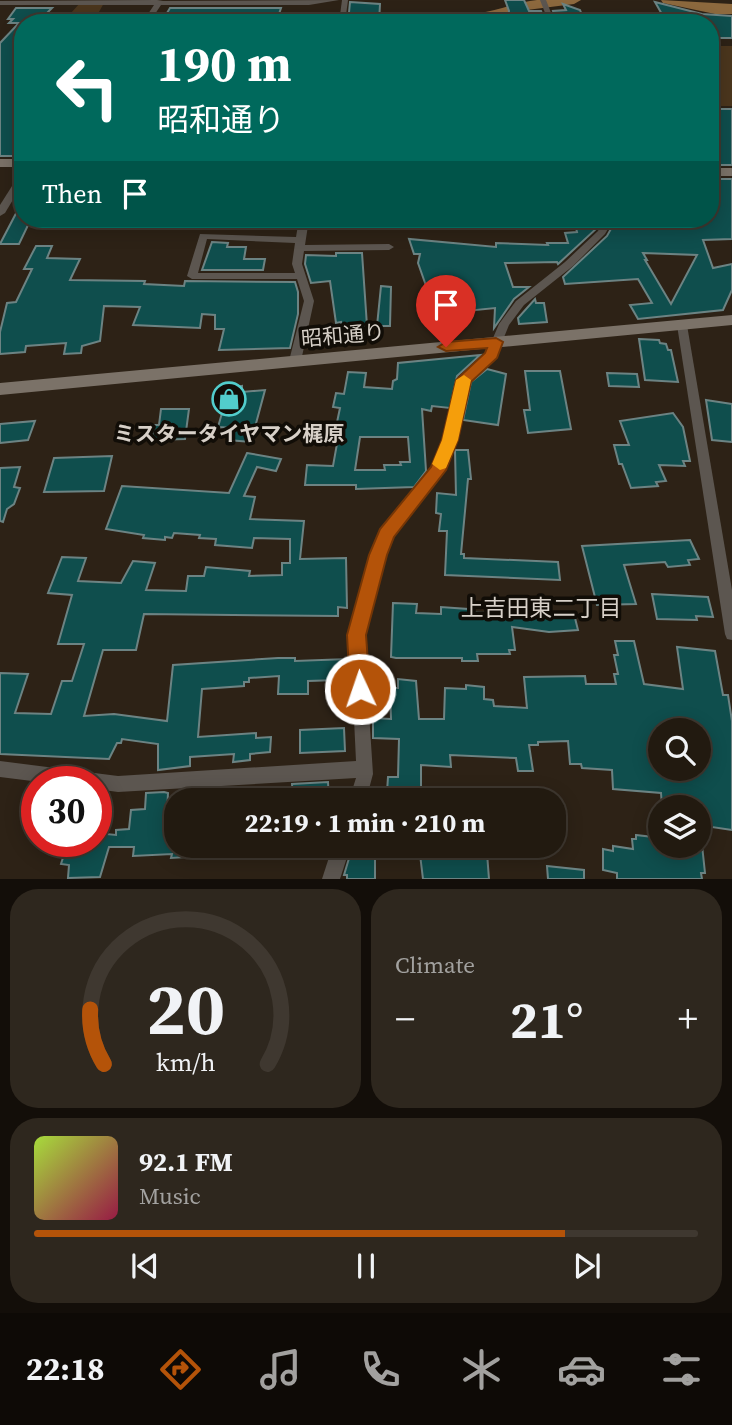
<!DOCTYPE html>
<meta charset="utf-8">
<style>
body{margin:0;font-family:"Source Serif 4","Noto Sans JP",serif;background:#2e271e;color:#f1f3f6;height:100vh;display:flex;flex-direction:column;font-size:26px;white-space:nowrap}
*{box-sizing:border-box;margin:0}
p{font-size:23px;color:#a2a19f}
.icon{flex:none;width:38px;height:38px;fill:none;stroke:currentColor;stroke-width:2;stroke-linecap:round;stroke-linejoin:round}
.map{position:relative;height:879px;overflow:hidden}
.side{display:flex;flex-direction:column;gap:10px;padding:10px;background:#130e09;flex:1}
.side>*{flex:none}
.banner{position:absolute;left:14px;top:14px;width:705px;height:214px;border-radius:28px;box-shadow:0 4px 18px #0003,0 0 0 2px #3f3830;background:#00695c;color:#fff;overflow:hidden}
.controls{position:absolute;left:648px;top:718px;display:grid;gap:14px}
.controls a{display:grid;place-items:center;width:63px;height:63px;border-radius:50%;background:#221a10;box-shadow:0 4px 18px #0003,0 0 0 2px #3f3830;font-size:35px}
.speed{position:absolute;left:21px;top:766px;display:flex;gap:14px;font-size:35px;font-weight:700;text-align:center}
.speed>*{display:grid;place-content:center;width:91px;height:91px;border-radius:50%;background:#221a10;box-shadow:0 4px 18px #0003,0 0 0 2px #3f3830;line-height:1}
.speed .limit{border:10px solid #d22;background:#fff;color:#111}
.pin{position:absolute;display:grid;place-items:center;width:60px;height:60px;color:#fff;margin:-72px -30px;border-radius:50% 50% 50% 0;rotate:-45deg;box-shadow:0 0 7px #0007}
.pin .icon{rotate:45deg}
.me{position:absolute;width:77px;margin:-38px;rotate:357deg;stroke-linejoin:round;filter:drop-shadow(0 0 5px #0008)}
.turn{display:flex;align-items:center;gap:24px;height:147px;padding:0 28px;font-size:32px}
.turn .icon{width:91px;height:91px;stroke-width:2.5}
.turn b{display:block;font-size:49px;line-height:60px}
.then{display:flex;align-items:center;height:66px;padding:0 28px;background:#0003;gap:14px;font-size:26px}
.big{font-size:52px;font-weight:700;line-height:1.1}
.side .tile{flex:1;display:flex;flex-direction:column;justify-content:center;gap:10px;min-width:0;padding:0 24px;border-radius:28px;background:#2e271e}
.side .dial{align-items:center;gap:0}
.dial svg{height:182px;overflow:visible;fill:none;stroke:#3f3830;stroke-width:7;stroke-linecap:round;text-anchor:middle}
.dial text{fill:#f1f3f6;stroke:none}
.song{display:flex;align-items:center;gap:21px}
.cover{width:84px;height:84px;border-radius:10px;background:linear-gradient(135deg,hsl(80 70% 55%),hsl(340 70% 35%))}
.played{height:7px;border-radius:4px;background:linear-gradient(90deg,#b45309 80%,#3f3830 80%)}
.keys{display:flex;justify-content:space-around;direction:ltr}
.heat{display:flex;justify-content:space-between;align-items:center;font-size:38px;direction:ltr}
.side .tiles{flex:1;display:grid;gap:10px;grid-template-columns:1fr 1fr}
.tile:last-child{grid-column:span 2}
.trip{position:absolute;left:164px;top:788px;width:402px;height:70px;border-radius:28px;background:#221a10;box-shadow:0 4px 18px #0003,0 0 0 2px #3f3830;font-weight:700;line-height:70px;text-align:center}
.menu{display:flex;height:112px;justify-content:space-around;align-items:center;background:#0e0a06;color:#a2a19f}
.menu .icon{width:49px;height:49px}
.menu .current{color:#b45309}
.menu b{font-size:32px;color:#f1f3f6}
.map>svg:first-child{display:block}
.green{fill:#4b361d}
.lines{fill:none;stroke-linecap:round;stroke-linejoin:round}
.river{fill:#8d693e;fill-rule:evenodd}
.building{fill:#0f4e4d;stroke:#6c8383;stroke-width:2;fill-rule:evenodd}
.street{fill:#5c5650;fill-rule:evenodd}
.secondary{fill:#7b7268;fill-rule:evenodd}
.route{fill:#b45309;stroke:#753606;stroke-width:2}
.slow{fill:#f59e0b}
.labels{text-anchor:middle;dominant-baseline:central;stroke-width:7;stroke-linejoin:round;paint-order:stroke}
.street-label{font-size:21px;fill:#d7d0c8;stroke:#110d07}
.poi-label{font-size:21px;font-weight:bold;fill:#d7d0c8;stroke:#110d07}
.neighbourhood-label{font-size:23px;fill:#d7d0c8;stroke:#110d07}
</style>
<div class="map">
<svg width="732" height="879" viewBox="0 0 732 879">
<rect width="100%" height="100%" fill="#2d2216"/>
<g class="green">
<polygon points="80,3 104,3 95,19 139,21 62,23"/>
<rect x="711" y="46" width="21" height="60"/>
</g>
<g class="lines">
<g class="river">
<path d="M537,0H581L574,4L519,11L482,23H420C435,9 460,15 479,13C498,11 517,2 537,0Z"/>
<polygon points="661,0 732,4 732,14 715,14 663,3"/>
</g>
</g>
<g class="building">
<polygon points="505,0 524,0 529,11 541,11 546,23 508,23 509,11"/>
<polygon points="350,2 380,4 379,23 348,23"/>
<polygon points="655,2 702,14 732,16 732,38 718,38 713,35 710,23 667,23"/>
<polygon points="563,4 580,10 585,23 557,23 553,11 566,10"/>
<polygon points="16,8 52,8 37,23 23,23 23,156 0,156 0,43 19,23 9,23 13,19 8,19"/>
<polygon points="170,8 281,8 276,23 161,23"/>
<rect x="710" y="109" width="22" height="56"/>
<path d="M710,179H732V239L703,240L713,268L732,264V290L723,310L638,319L630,305L652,303L638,279L565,284L563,277L607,236L612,227H628L625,219H640L642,225L669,226L667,219H710ZM643,253L697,255L671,304L645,260H647Z"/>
<polygon points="23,200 23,221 30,221 19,244 0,244"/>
<polygon points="596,219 598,225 596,229 558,264 557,262 505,263 513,287 529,287 514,299 494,328 495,308 436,314 418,263 420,254 414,254 409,239 496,247 496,243 548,245 547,243 568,243 565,233 577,232 574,220"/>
<polygon points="212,242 228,243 227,247 246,247 244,259 265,259 263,270 202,270"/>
<polygon points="36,246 52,246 47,258 80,259 70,280 145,281 144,284 184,286 185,281 295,282 298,292 298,314 290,348 219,350 224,329 215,329 215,315 202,314 200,328 133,325 140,307 104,306 100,341 82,346 81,353 64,354 66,343 26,346 25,352 0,354 0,332 7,303 16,302 32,269 24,269"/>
<polygon points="336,253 362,253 367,326 361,326 360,343 347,343 347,339 341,339 341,322 336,323 330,281 311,283 305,264 306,255 336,256"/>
<polygon points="381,286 391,287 390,326 377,326"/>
<polygon points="535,299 536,303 544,303 547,322 519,324 518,318"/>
<polygon points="639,339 659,340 660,343 666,344 668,350 671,350 678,382 645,380"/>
<path d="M480,355L457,376L450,408L432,406L431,411L422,409L426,471L414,487L356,489V485H305L307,465L333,466L340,427H336L340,408L333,407L336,393L344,394L348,372L366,373L364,387L392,389L393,381L397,379L398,363ZM360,437H408L410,462H400L401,465H384L385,470H355Z"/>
<polygon points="487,369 506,374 498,425 463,420 471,382"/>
<polygon points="525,371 560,371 571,429 528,433 524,410 530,410"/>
<polygon points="607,373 637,374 639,387 609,386"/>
<polygon points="242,386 242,392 265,390 251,442 228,440 232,428 218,427 224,406 215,407 215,390"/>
<polygon points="706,400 732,404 732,442 712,440"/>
<polygon points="161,409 189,409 185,439 152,440 154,425 159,425"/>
<polygon points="673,413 683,427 690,461 683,461 685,466 659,465 666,481 656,482 658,486 631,488 622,464 619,464 614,445 629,445 620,421"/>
<polygon points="35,421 28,440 0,443 0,424"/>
<polygon points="455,450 468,450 471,479 468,479 461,554 464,554 464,558 558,562 560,580 445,575 447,531 439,531 441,514 436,513 437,493 456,495"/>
<polygon points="247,453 281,459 276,471 257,467 244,496 255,497 250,519 304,521 300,559 346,558 347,608 338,607 338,616 144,614 136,650 103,650 84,716 114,714 167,721 173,665 278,658 295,658 295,661 348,659 350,684 339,684 338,680 308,681 308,694 278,694 279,676 249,678 249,682 244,682 244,686 202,689 198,737 256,733 256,738 271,737 270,752 250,754 250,760 233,762 234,754 190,757 190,766 158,770 158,744 122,739 121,743 117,743 109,759 0,754 0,673 28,674 15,713 51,714 62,681 72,681 84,644 58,644 72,595 48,593 62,557 86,558 78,581 121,583 133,561 155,563 146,590 186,591 188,576 204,576 206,567 250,571 249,576 282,575 282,563 290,563 290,539 254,538 252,548 215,545 216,539 199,538 200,535 174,533 172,538 165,537 165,540 143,538 144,535 106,529 122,486 229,493"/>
<polygon points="112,456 104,491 44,492 54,458"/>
<polygon points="20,467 14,487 20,488 14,504 7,509 3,522 0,521 0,468"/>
<polygon points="690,540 699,559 688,560 690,565 668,567 665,562 624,565 636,604 597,605 582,546"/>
<polygon points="652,594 708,597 713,617 696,616 697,620 657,619"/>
<polygon points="393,603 417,604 416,613 441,614 441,607 468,609 468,612 575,618 578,630 549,632 512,627 515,650 509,650 510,654 477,654 478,661 462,661 462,658 396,658 391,657"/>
<path d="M615,641H634L644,684L683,689L677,647L715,651L723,695H728L732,721V830L698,825V807H662L661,793L613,789L612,770L582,768L581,764H570L568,741L538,742V745H529L533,771H518L516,758L450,755L451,767L421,765V800H391V793L387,792L388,777H398L399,739L373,738V718L391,719L390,688H398V679L416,681L419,719H444L445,688L466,689V685L484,687V699L493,700L494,706L527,708L524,677L585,676L586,684H616L614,674H618L614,655H618ZM660,730H698V768H660Z"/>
<polygon points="344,728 345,751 300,753 300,730"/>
<polygon points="328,782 329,800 293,800 292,784"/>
<polygon points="164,792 168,793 166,833 177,832 177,845 219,845 219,855 171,858 172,854 133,856 134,847 109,847 100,877 68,878 69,865 61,864 68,842 96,842 96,833 116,835 116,830 129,829 131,810 145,809 146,793"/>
<polygon points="636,835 653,837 654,845 702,845 705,873 701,873 702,879 617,879 617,873 603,870 603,849 613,851 613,846 633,849 632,839 636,839"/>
<polygon points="237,845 272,845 273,855 236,858"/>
<polygon points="353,845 375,846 375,879 347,879 347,875 344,875"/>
<polygon points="419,846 453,847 453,852 487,853 489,879 423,879"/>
<polygon points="547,866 584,870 584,879 548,879"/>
</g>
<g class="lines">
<g class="street">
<polygon points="157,0 163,1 339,0 309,5 161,5 149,23 142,23 154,5 0,5 0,1"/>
<polygon points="342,0 348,0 345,23 339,23"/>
<polygon points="540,0 546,0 555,23 549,23"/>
<polygon points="23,172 23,183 5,213 0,216 0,205 19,175"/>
<path d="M299,219H309L305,245L389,244L394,247L389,250L304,251L302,264L314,301L301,361L295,365L289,361L304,301L297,279H192L187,276L200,234L296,237ZM207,239L295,243L292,264L295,273H198Z"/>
<polygon points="604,219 614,219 605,234 573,266 524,305 509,325 496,357 469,381 456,440 444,469 392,536 385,555 364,635 373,774 366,800 349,800 356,778 118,792 96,789 96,782 40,782 0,777 0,761 118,776 356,761 350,635 371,555 379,534 433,467 444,440 460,377 487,352 499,324 516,301 565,262 598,231"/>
<polygon points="682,322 687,325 732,590 732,640 727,639 725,634 677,325"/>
<polygon points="333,845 351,845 340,879 322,879"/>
</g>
<g class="secondary">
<rect x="0" y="159" width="23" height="8"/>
<rect x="710" y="168" width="22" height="8"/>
<polygon points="732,315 732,325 0,395 0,383"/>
</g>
</g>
<polygon class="route" points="496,338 503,342 497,358 471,382 458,440 446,470 394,537 387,555 366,635 370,689 367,695 360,698 352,695 350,689 347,635 369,555 380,529 431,467 442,440 456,380 485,353 487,348 446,351 438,347 446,342"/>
<polygon class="slow" points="464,375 471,380 458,440 446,468 440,470 432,464 442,440 456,380"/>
<defs>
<symbol id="shop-ring" viewBox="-11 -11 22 22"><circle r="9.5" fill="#110d07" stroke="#52cdcc" stroke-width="1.5"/><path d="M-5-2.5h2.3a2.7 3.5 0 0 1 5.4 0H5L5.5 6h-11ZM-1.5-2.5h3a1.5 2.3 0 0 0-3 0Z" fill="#52cdcc"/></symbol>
</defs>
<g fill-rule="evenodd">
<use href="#shop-ring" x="210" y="380" width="38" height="38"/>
</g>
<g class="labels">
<g class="street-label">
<text transform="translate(343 335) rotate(-5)">昭和通り</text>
</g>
<g class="poi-label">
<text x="229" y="433">ミスタータイヤマン梶原</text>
</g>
<g class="neighbourhood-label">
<text x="541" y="608">上吉田東二丁目</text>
</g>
</g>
</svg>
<div class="controls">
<a><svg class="icon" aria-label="search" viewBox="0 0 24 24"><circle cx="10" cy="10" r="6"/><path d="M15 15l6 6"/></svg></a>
<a><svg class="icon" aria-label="layers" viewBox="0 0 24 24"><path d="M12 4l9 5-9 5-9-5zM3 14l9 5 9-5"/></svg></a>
</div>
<div class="speed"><div class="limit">30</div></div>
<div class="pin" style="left:446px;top:347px;background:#d93025"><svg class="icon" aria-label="arrive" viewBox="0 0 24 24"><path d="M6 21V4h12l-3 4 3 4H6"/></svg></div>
<svg class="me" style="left:360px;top:689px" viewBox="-20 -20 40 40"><circle r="17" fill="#b45309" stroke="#fff" stroke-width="3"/><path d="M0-11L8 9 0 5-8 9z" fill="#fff"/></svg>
<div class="trip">22:19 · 1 min · 210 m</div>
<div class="banner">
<div class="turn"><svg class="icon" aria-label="left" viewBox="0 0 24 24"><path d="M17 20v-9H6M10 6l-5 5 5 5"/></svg><div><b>190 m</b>昭和通り</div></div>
<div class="then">Then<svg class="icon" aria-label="arrive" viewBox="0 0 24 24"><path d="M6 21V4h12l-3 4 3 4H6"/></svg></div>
</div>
</div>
<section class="side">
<div class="tiles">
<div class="tile dial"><svg viewBox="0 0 100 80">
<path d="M14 69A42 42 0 1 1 86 69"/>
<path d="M14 69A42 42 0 0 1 8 45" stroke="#b45309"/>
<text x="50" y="56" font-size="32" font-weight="700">20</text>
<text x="50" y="72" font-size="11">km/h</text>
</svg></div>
<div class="tile"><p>Climate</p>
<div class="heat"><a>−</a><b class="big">21°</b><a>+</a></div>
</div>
<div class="tile">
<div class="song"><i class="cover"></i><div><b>92.1 FM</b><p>Music</p></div></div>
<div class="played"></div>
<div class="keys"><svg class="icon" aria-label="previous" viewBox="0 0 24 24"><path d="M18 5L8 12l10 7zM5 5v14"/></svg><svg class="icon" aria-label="pause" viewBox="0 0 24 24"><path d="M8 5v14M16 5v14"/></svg><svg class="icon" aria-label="next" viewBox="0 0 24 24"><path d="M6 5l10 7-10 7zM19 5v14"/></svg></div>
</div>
</div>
</section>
<nav class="menu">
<b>22:18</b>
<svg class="icon current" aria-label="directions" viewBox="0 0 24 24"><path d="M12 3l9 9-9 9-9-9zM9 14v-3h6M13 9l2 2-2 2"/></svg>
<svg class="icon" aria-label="music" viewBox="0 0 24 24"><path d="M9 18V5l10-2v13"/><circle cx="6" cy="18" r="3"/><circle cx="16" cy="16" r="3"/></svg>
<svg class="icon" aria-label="phone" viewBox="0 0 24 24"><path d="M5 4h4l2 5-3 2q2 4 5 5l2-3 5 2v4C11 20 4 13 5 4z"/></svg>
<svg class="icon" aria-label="climate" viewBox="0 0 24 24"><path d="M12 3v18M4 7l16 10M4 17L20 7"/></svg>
<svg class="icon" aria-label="car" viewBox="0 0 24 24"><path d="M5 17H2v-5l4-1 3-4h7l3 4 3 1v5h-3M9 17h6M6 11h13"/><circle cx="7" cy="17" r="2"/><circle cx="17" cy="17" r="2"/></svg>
<svg class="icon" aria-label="filters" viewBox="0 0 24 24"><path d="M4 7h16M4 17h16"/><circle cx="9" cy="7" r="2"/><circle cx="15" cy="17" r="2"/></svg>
</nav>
